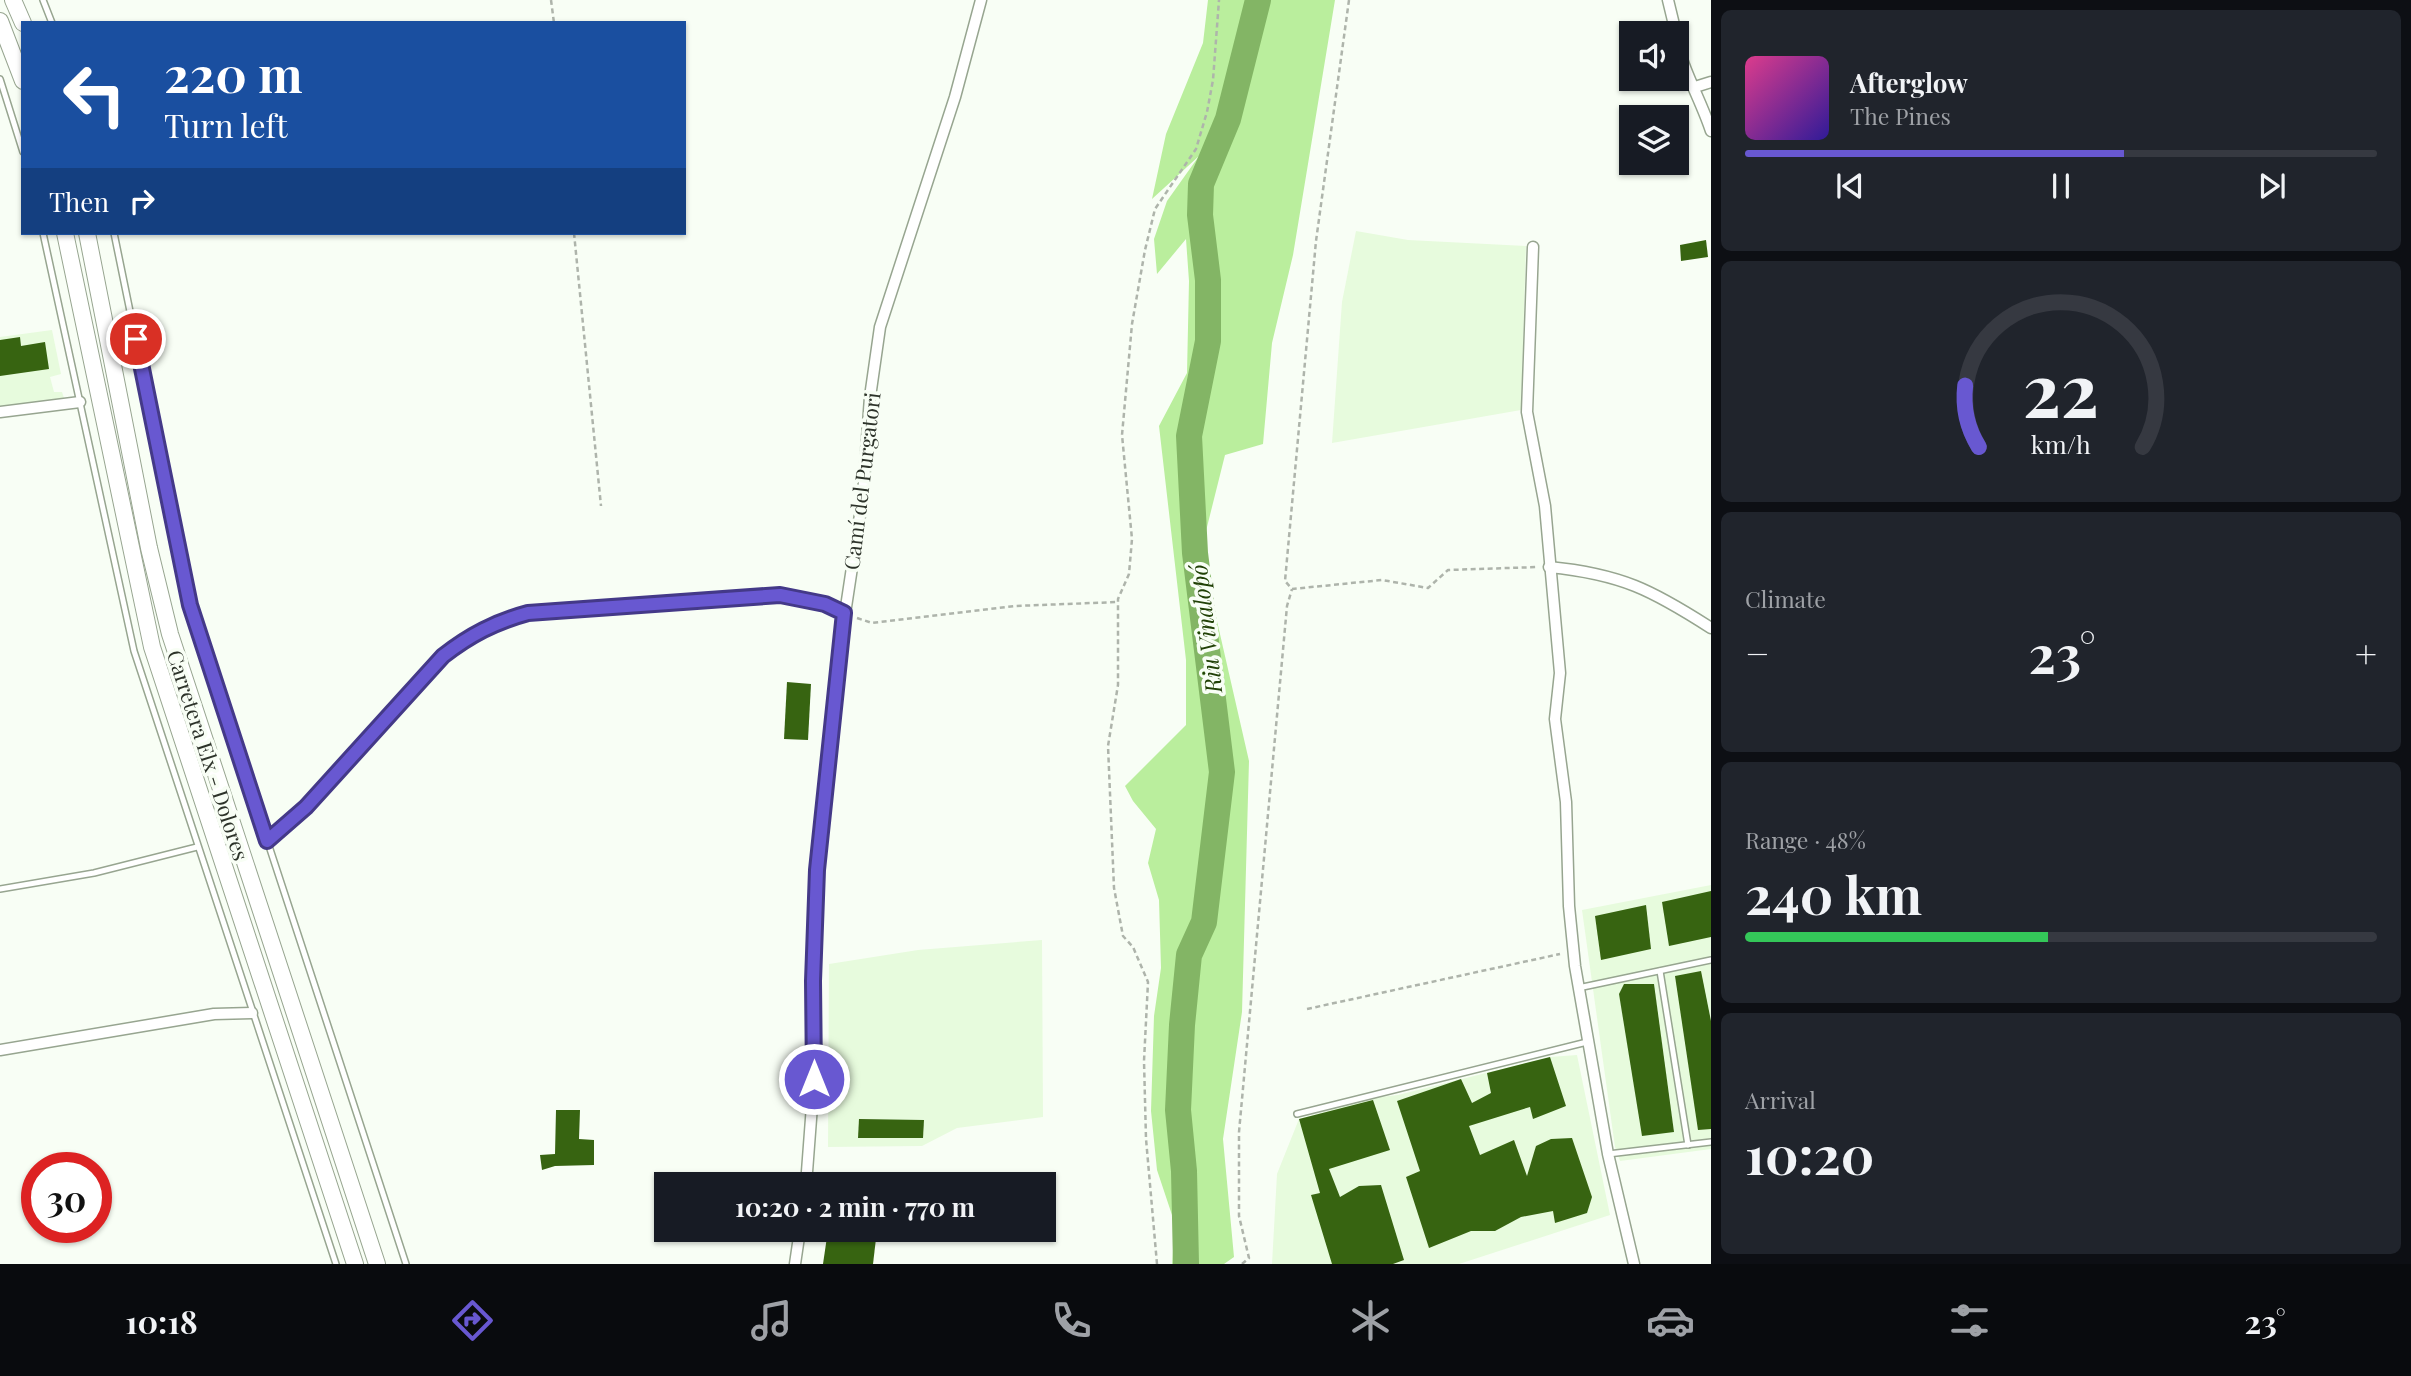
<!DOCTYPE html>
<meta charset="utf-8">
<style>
body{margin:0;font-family:"Playfair Display",serif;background:#20242c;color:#f1f3f6;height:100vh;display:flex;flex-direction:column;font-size:26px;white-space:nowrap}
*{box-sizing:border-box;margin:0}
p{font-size:23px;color:#9ea1a6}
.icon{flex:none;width:38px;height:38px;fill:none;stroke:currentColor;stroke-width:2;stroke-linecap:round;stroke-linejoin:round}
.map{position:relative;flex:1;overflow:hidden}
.side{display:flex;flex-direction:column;gap:10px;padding:10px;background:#0d0f14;width:700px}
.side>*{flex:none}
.guide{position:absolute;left:21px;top:21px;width:665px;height:214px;border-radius:0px;box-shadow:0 2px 5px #0004;background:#1a4fa0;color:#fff;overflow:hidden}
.controls{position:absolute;left:1619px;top:21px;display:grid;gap:14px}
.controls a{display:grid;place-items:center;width:70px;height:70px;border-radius:0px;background:#171b24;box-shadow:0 2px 5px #0004;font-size:35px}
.speed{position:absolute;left:21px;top:1152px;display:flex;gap:14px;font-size:35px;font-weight:700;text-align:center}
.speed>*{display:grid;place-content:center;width:91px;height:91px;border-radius:50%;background:#171b24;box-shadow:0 2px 5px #0004;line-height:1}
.speed .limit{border:10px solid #d22;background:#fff;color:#111}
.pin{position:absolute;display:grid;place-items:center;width:60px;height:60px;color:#fff;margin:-30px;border:4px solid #fff;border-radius:50%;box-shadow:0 2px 7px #0007}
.me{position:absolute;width:77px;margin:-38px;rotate:0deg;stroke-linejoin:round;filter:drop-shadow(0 0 5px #0008)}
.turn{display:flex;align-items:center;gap:24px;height:147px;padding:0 28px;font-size:32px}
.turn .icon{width:91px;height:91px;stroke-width:2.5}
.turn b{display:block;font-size:49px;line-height:60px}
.then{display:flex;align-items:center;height:66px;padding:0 28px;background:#0003;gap:14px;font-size:26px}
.big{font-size:52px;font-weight:700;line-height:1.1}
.side .card{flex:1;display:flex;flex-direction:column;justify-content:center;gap:10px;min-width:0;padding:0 24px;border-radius:10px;background:#20242c}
.side .dial{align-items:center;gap:0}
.dial svg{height:182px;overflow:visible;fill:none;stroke:#363941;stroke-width:7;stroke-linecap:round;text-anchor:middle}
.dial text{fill:#f1f3f6;stroke:none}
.song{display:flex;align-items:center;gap:21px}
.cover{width:84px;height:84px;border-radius:10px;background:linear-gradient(135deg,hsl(330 70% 55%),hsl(250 70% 35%))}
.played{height:7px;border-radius:4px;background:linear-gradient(90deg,#6858d1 60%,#363941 60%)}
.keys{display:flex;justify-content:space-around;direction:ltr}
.heat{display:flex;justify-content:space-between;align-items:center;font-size:38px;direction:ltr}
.charge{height:10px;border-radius:5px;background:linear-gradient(90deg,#34c759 48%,#363941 0)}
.trip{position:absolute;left:654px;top:1172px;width:402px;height:70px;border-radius:0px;background:#171b24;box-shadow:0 2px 5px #0004;font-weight:700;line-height:70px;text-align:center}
.menu{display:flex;height:112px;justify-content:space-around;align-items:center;background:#090b0e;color:#9ea1a6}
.menu .icon{width:49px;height:49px}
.menu .selected{color:#6858d1}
.menu b{font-size:32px;color:#f1f3f6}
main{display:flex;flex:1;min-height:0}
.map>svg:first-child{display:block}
.built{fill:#e7fbdd}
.green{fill:#baee9d}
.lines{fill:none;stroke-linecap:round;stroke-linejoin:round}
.river{stroke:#83b565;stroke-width:26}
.building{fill:#376411}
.service-casing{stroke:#97a590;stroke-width:8}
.minor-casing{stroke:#97a590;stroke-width:13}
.secondary-casing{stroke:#97a590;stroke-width:18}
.path{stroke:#aeb4ab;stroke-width:2.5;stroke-dasharray:5 3.5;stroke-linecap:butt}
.service{stroke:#fff;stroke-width:5}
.minor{stroke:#fff;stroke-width:10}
.secondary{stroke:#fff;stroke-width:16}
.route-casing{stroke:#443988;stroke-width:18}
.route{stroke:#6858d1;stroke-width:12}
.labels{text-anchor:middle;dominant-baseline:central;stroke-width:7;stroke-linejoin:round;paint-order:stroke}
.street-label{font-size:21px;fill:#2d332a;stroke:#f8fef5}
.water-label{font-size:23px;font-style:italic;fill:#214107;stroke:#f8fef5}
</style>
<main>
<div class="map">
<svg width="1711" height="1264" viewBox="0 0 1711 1264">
<rect width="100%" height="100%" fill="#f8fef5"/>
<g class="built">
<polygon points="1356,231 1408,240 1526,246 1521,410 1332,443 1342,302"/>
<polygon points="52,330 61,374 50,377 54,392 62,392 65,401 0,406 0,337"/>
<polygon points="1711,885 1711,1149 1620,1161 1615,1147 1582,910"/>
<polygon points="1042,940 1043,1117 957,1128 922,1146 828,1147 829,964 918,950"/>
<polygon points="1577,1055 1610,1215 1459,1264 1272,1264 1277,1174 1299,1119 1372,1098 1398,1095 1550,1057"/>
</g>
<polygon class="green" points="1208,0 1335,0 1293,255 1272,343 1263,444 1225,455 1201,551 1249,761 1242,1012 1223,1139 1234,1257 1224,1264 1172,1264 1175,1224 1157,1170 1151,1111 1154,1016 1161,968 1159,900 1148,863 1156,829 1133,801 1125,786 1186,725 1186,660 1159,426 1187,373 1189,281 1186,239 1157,274 1154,239 1167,201 1199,156 1152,199 1166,134 1203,43"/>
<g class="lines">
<polyline class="river" points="1186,1264 1184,1171 1178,1110 1182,1025 1189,955 1204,922 1222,772 1195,553 1189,436 1208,341 1208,280 1200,215 1201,184 1228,119 1258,0"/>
</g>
<g class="building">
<polygon points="1706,240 1708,257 1681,261 1680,245"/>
<polygon points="20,337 21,346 45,342 49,369 0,376 0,340"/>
<polygon points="787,682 811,684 808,740 784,739"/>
<polygon points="1711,891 1711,937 1669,946 1662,902"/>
<polygon points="1646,905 1651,949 1601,960 1595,916"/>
<polygon points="1701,971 1711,1021 1711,1129 1698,1130 1675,976"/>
<polygon points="1624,984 1654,984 1674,1132 1642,1136 1619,994"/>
<polygon points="1550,1057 1566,1106 1533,1119 1530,1107 1469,1126 1480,1155 1514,1140 1527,1176 1536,1146 1551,1139 1572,1138 1592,1197 1587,1213 1555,1223 1553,1211 1521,1217 1495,1231 1471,1231 1429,1248 1406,1177 1420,1171 1397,1101 1461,1079 1472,1103 1491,1093 1487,1073"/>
<polygon points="1373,1100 1390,1150 1329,1169 1340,1197 1359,1186 1381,1185 1404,1260 1393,1264 1332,1264 1311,1195 1320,1193 1299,1119"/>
<polygon points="556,1110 580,1110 579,1139 594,1140 594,1165 555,1166 542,1170 540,1155 555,1154"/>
<polygon points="859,1119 924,1120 923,1138 858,1138"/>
<polygon points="828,1230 877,1230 873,1264 823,1264"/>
</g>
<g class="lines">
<defs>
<g id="service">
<polyline points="43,0 52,23"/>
<polyline points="0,79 23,152"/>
<polyline points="43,233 134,651 336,1264"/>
<polyline points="114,233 190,605 406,1264"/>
<path d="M267,841L306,807L443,656C470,635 495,622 528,613L781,595L825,604L844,613"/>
<polyline points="0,889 94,873 197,847"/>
<polyline points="1660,971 1688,1145"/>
<polyline points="1578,988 1711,960"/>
<polyline points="1297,1114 1587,1042"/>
<polyline points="1608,1154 1711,1142"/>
</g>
<g id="minor">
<polyline points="1668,0 1676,33"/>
<path d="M1676,37C1682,69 1701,100 1711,131"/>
<polyline points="1695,87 1711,82"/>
<polyline points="1533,247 1527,412 1545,506 1560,673 1555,719 1566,802 1569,906 1575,966 1608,1154 1634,1264"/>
<polyline points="0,412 80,402"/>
<path d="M1549,567C1621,574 1652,590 1711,628"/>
<polyline points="0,1050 214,1014 252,1013"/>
<polyline points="806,1185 814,1079 813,981 819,847 836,673 863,495 870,397 880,327 955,97 981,0"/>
<polyline points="795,1264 800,1230"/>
</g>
<g id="secondary">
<polyline points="13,0 23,23"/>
<polyline points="0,21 23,81"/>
<polyline points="65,233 152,647 355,1264"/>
<polyline points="87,233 149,548 170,634 377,1264"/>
</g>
</defs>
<use href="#service" class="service-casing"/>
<use href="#minor" class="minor-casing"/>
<use href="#secondary" class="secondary-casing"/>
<g class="path">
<polyline points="551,0 554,23"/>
<polyline points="1349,0 1316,241 1285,581 1292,589 1382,580 1428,588 1448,570 1538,567"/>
<polyline points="574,233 601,506"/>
<polyline points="857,618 872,623 1015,606 1118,602"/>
<polyline points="1307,1009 1560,954"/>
<polyline points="1157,1264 1146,1139 1144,1061 1148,982 1133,947 1123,936 1114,888 1108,746 1118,685 1118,599 1129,574 1132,539 1122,435 1132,324 1145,250 1155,209 1196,149 1207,112 1213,80 1219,0"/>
<polyline points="1242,1264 1249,1258 1239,1216 1239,1132 1287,606 1292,589"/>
</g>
<use href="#service" class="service"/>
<use href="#minor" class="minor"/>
<use href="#secondary" class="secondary"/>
</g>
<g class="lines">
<defs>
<path id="route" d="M136,339L190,605L267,841L306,807L443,656C470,635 495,622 528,613L780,595L825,604L844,613L817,870L813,981L814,1079"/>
</defs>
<use href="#route" class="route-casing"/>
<use href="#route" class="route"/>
</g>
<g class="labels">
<g class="street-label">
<text transform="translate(861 481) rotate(-83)">Camí del Purgatori</text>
<text transform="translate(209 755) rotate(72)">Carretera Elx - Dolores</text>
</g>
<g class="water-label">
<text transform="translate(1205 629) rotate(-97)">Riu Vinalopó</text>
</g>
</g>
</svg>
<div class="controls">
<a><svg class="icon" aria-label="sound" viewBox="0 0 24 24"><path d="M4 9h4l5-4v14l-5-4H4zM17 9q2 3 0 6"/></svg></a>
<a><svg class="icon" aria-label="layers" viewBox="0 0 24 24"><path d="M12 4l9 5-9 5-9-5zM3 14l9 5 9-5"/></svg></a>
</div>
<div class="speed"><div class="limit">30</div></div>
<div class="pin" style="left:136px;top:339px;background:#d93025"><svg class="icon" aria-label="arrive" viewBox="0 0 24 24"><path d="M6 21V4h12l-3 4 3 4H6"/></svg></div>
<svg class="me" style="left:814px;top:1079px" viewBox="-20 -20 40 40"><circle r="17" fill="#6858d1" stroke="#fff" stroke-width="3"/><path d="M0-11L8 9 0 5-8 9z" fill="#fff"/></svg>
<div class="trip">10:20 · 2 min · 770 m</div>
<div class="guide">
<div class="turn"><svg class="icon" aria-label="left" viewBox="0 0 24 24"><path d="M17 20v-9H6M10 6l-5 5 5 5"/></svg><div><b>220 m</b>Turn left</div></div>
<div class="then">Then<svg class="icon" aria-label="right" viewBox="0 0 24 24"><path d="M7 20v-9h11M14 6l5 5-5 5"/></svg></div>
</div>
</div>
<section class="side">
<div class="card">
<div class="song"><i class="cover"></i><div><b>Afterglow</b><p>The Pines</p></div></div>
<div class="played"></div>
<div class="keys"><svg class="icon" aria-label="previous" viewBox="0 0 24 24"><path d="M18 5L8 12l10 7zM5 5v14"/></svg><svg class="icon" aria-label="pause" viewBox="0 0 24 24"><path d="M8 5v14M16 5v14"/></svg><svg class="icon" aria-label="next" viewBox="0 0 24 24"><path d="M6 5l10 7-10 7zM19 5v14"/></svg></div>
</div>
<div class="card dial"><svg viewBox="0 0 100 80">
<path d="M14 69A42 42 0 1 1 86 69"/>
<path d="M14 69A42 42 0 0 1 8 42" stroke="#6858d1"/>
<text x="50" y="56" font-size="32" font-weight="700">22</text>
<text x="50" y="72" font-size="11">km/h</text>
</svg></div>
<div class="card"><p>Climate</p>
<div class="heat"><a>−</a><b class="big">23°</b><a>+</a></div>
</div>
<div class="card"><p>Range · 48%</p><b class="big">240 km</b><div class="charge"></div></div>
<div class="card"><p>Arrival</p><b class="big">10:20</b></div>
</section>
</main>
<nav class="menu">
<b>10:18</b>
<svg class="icon selected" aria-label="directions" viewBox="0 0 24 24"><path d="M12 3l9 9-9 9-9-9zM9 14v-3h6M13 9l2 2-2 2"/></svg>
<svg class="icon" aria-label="music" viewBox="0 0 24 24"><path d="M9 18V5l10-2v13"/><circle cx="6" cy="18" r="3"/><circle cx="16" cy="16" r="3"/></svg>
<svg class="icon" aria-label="phone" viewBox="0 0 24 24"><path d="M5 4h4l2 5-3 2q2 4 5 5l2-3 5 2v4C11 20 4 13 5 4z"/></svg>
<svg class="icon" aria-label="climate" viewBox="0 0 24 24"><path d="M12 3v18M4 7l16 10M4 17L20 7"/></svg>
<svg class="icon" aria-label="car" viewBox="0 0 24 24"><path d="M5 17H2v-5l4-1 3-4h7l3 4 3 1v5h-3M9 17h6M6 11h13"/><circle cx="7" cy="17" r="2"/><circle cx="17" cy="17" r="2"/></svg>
<svg class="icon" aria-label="filters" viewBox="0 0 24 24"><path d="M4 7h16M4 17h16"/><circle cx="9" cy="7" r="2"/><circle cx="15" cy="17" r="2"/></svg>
<b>23°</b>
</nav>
